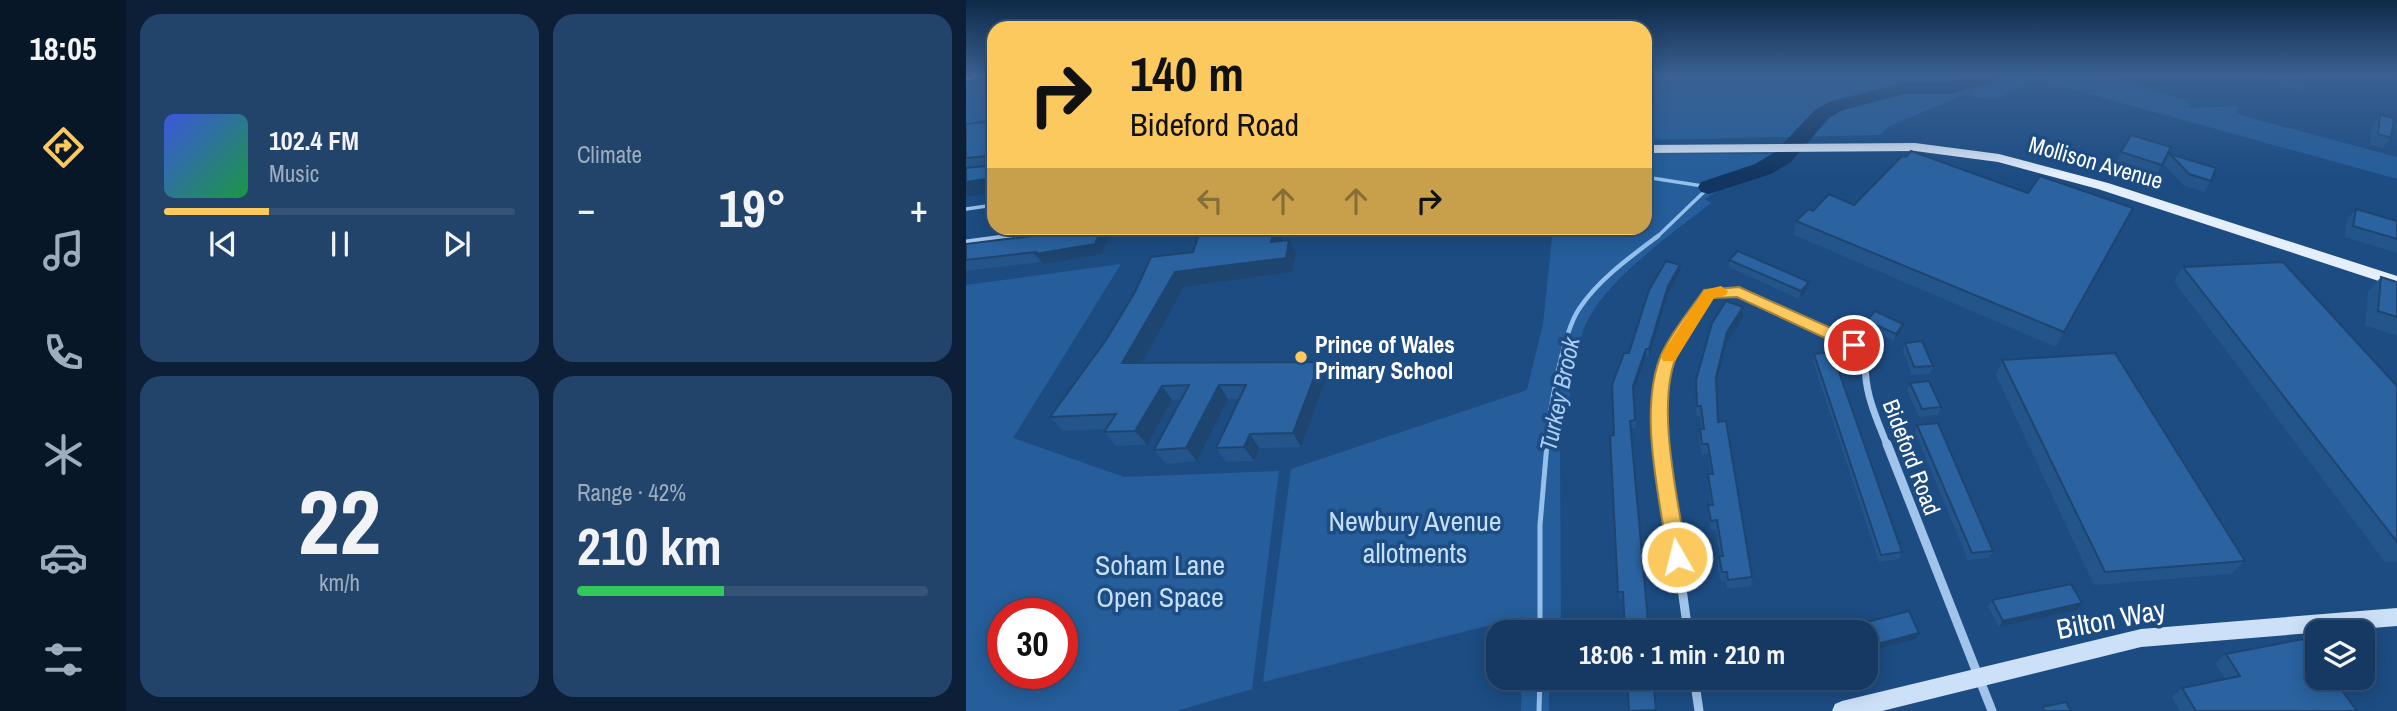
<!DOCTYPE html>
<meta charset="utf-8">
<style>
body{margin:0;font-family:"Archivo Narrow",sans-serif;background:#22446b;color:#f1f3f6;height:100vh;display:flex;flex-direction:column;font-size:26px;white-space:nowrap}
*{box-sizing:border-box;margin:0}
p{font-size:23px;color:#9dacbe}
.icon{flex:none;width:38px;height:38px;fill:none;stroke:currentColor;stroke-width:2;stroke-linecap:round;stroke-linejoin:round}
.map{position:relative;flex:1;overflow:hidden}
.details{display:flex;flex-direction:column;gap:14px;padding:14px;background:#0c1f36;width:840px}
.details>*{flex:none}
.banner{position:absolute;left:21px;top:21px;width:665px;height:214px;border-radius:21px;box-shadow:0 4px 18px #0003,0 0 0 2px #345377;background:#fbc95e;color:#111;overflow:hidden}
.controls{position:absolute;left:1339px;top:620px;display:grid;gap:14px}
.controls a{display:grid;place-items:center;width:70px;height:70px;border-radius:14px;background:#153962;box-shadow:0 4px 18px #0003,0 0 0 2px #345377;font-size:35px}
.speed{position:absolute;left:21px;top:598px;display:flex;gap:14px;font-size:35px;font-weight:700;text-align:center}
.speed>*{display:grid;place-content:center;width:91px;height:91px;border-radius:50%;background:#153962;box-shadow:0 4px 18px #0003,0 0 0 2px #345377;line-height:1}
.speed .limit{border:10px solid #d22;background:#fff;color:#111}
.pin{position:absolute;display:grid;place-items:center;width:60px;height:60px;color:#fff;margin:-30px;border:4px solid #fff;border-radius:50%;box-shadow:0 2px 7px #0007}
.me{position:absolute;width:77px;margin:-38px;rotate:352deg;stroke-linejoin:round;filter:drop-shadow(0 0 5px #0008)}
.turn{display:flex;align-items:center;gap:24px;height:147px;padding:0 28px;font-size:32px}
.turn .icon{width:91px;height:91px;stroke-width:2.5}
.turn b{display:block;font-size:49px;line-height:60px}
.lanes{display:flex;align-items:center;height:66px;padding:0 28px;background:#0003;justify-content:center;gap:35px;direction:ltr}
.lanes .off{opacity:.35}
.big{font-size:52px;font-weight:800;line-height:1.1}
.details .card{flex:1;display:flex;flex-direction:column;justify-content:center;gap:10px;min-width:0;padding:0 24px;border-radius:21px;background:#22446b}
.details .dial{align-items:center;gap:0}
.dial b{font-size:91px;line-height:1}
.song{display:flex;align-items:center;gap:21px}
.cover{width:84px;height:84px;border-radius:10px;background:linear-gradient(135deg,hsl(230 70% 55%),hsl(140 70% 35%))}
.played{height:7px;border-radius:4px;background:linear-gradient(90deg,#fbc95e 30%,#345377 30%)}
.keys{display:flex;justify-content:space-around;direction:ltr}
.heat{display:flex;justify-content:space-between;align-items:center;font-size:38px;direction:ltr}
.charge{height:10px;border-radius:5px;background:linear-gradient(90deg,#34c759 42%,#345377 0)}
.details .tiles{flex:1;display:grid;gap:14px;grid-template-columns:repeat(2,1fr)}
.trip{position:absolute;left:520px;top:620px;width:392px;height:70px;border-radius:21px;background:#153962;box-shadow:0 4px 18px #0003,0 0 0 2px #345377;font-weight:800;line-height:70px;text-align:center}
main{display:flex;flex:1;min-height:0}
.dock{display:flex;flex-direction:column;width:126px;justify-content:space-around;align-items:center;background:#081727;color:#9dacbe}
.dock .icon{width:49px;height:49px}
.dock .current{color:#fbc95e}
.dock b{font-size:32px;color:#f1f3f6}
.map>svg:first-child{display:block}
.green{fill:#255e9b;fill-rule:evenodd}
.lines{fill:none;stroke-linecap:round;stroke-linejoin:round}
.stream-far2{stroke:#94c0ec;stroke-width:3.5}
.stream-far1{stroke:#94c0ec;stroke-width:4.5}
.stream{stroke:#94c0ec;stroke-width:5}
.river{fill:#123661;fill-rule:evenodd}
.street-far2{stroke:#a1c4ea;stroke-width:5}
.street-far1{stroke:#a1c4ea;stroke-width:7}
.street{stroke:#a1c4ea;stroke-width:9}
.secondary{fill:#cce0f8;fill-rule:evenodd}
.primary{fill:#e4effe;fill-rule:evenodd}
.wall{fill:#24558a}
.shaded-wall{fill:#1d4570}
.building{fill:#2a63a0;stroke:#1d4570;stroke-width:2}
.route{fill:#fbc95e;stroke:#a3833d;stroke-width:2}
.slow{fill:#f59e0b}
.poi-dot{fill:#fbc95e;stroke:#1c4c82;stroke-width:2.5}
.labels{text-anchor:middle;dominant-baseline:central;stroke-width:7;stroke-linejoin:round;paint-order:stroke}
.street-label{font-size:23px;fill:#fff;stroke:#1c4c82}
.poi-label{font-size:23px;font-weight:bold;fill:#fff;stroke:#1c4c82;text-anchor:start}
.water-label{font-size:24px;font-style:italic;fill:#accef2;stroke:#1c4c82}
.near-park-label{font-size:28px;fill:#c5def8;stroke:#1c4c82}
.near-street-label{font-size:28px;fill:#fff;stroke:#1c4c82}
</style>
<main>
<nav class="dock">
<b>18:05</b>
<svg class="icon current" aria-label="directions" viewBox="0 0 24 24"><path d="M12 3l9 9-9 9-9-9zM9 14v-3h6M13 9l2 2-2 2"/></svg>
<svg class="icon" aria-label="music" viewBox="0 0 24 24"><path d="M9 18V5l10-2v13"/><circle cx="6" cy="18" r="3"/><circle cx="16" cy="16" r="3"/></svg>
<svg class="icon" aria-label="phone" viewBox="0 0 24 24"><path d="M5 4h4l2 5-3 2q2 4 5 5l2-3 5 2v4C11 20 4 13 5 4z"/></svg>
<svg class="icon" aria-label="climate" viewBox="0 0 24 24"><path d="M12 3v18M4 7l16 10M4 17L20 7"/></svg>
<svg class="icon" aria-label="car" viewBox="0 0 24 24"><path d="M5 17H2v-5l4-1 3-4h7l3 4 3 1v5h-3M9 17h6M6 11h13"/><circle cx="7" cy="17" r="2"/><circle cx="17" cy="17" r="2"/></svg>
<svg class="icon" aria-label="filters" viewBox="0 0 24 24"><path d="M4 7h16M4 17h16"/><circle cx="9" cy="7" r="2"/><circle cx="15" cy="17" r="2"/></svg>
</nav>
<section class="details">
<div class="tiles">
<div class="card">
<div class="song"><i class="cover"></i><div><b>102.4 FM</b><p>Music</p></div></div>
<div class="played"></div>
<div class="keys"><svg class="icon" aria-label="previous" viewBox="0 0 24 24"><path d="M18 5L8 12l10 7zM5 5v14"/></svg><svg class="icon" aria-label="pause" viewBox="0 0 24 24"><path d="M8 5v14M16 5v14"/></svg><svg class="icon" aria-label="next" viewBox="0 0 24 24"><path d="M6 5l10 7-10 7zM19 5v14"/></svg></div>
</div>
<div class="card"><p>Climate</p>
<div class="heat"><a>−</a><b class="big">19°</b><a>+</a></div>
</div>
<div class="card dial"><b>22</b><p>km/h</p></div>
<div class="card"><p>Range · 42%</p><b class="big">210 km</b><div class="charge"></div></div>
</div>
</section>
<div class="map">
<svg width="1431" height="711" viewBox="0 0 1431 711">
<rect width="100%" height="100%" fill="#1c4c82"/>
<g class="green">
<polygon points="679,75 1136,75 1223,101 1223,108 1272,106 1270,114 1431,157 1431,179 1069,79 1029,99 997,95 924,126 913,135 679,140"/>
<polygon points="28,80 28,126 0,129 0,85"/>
<path d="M679,153L829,154C803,177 767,179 739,199L745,203C706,234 634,283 617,331C606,364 605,405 594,441L595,632H557V617L297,682L325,469L561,390L577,324L587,228H679Z"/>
<path d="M155,264L47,438L158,477L313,471L286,689L210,711H0V285ZM37,614H96V674H37Z"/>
<polygon points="556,677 583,677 583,711 555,711"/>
</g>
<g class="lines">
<g class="stream-far2">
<polyline points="679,177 743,187"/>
<polyline points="0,209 28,205"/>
<polyline points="690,238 743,187"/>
</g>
<path class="stream-far1" d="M580,445C583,414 596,334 613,309C632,280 664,257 692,236"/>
<g class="stream">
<polyline points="574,632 574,525 581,444"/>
<polyline points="573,711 574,677"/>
</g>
<polygon class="river" points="1011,75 1031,75 1026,83 984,94 939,94 877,110 863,118 825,162 805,174 743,194 735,192 732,187 735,182 789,164 809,152 849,110 863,102 939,82 984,82"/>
<polyline class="street-far2" points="39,238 116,228"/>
<g class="street-far1">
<polyline points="0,243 53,236"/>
<path d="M696,445L695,392L704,354L743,294L773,292L888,345L900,357C896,388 910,417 921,445"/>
</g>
<g class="street">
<polyline points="696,444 722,632"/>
<polyline points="921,444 1026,711"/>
<polyline points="728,677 733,711"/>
</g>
<polygon class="secondary" points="1431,608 1431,626 1175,647 916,711 866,711 869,704 876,701 1175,629"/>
<g class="primary">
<polygon points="0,75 21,75 0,81"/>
<polygon points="949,143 1033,154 1142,183 1431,276 1431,287 1132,189 1032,162 949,151 679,153 679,145"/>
</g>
</g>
<g class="wall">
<polygon points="1286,75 1351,75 1336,93 1286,76"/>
<polygon points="1414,115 1425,138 1417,148 1404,145 1406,125"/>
<polygon points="28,121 28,193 0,197 0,124"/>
<polygon points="1205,147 1190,176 1150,163 1155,152"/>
<polygon points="1204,154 1245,181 1238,192 1217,185 1198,165"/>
<polygon points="1062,193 1167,208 1090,347 828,235 830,221 847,211 888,205"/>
<polygon points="1390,209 1431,221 1431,253 1379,237 1381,220"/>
<polygon points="28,211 28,228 69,228 68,229 27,230 21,222"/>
<polygon points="136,228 143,238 136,254 77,264 75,262 0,271 0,244 48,238 55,230 60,237"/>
<polygon points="235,228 318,228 315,241 323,240 330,254 326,272 218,287 175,363 361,376 335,447 293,448 288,461 260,462 250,448 274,399 262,399 231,461 200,464 188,450 216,399 206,400 181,445 150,446 138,432 140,429 97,431 84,417 227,252"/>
<polygon points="763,260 841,289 833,299 763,267"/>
<polygon points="714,265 714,272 702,294 683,357 680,357 667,394 670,428 665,428 657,599 653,599 648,435 663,353"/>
<polygon points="1217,267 1431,386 1431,562 1419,562 1208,281"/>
<polygon points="1415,277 1431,282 1431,336 1399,325 1402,292"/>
<polygon points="777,317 761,342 750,384 752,422 786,577 785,586 761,589 760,581 755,581 752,566 753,556 754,556 750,530 745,530 742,514 742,505 745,505 742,484 742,474 745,474 742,454 736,454 733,439 734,429 736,429 734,416 730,416 730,390"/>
<polygon points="901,321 937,324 935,331 928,341 900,328"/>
<polygon points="939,343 967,366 964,374 946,375 937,350"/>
<polygon points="848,354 936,552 933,559 913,562 847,361"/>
<polygon points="1036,360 1279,561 1265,574 1128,585 1030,375"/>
<polygon points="944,383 975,407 972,415 953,417 941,390"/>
<polygon points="951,425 1027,551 1023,558 1002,560 949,432"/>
<polygon points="1026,600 1111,610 1033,627 1022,607"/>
<polygon points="881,627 953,633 950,639 909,650 907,646"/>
<polygon points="1260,654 1391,711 1214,711 1206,697 1216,688 1259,679 1249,663"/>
</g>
<g class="shaded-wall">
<polygon points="1348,75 1351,75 1336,93 1345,79"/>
<polygon points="28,178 28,193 0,197 0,182"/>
<polygon points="1167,208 1160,222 1090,347 1098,332"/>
<polygon points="136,228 143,238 136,254 77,264 69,254"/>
<polygon points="309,228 318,228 312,257 305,242"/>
<polygon points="55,230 63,240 51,238"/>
<polygon points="323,240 330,254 326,272 218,287 167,378 156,363 209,272"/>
<polygon points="714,265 714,272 702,294 683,357 683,349 702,286"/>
<polygon points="843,282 841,289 833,299 835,291"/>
<polygon points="777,307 777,317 761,342 749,388 750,377 761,332"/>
<polygon points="937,324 935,331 928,341 930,334"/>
<polygon points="680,349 680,357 667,394 667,386"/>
<polygon points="354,362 361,376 335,447 327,433"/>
<polygon points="253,385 262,399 231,461 220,448"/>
<polygon points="196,386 206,400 181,445 169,431"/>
<polygon points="284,434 293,448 288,461 278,447"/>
<polygon points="1116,603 1111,610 1033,627 1037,621"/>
<polygon points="953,633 950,639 909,650 911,644"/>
<polygon points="910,639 907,646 900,648 900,642"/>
</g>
<g class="building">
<polygon points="1334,75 1348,75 1345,79"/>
<polygon points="1414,115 1428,118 1425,138 1412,134"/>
<polygon points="28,121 28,178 0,182 0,168 19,166 23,162 21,156 0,158 0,124"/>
<polygon points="1165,135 1205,147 1196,165 1155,152"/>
<polygon points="945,151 1062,193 1074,176 1167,208 1098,332 830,221 843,209 847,211 863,194 888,205 936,156 940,157"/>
<polygon points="1204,154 1250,168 1245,181 1223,174"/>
<polygon points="1390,209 1431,221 1431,239 1387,226"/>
<polygon points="28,211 28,222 21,222 20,212"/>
<polygon points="136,228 129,244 69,254 70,252 0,260 0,244 48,238 48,231 55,230 51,238"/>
<polygon points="235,228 309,228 305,242 323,240 320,258 209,272 156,363 354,362 327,433 284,434 278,447 250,448 280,385 253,385 220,448 188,450 223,385 196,386 169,431 138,432 150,414 84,417 140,340 169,292 185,257 227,252"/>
<polygon points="772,251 843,282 835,291 763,260"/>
<polygon points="700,261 714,265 702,286 683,349 680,349 667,386 669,420 664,421 683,632 659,632 657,592 652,592 644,436 648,435 646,385 658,353 663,353 683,290"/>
<polygon points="1317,262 1431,386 1431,542 1217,267"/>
<polygon points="1415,277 1431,282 1431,317 1412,311"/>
<polygon points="760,301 777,307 761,332 750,377 752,422 760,421 786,577 762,580 761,572 756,572 753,556 757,556 751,520 745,521 742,505 747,505 742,474 747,474 742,444 736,444 734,429 738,429 735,406 731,406 730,380 746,323"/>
<polygon points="909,311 937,324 930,334 901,321"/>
<polygon points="956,341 967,366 948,367 939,343"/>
<polygon points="866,352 936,552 915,555 848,354"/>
<polygon points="1149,353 1279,561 1139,572 1036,360"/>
<polygon points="963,381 975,407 956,409 944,383"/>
<polygon points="972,423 1027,551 1006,553 951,425"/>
<polygon points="1105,584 1116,603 1037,621 1026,600"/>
<polygon points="943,611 953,633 911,644 910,639 900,642 900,632 838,632 879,622 881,627"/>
<polygon points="1337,639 1351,658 1351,677 1366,677 1391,711 1230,711 1216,688 1274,676 1260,654"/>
<polygon points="661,677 687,677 690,710 663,711"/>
<polygon points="1100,702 1105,711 1078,711 1077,707"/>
</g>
<linearGradient id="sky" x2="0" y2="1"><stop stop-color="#0f2a48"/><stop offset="0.43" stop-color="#3a6192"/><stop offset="1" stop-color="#3a6192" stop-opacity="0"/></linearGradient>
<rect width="1431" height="175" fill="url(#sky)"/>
<path class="route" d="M773,287L894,341L896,345L888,350L883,349L771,297L747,298C736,316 722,334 712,353C688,402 713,504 721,557L718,563L711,566L704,563L702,557C694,498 671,409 696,353C706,331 724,310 738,290Z"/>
<polygon class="slow" points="755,286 762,291 760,295 748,298 709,361 697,361 695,356 697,352 738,290"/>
<circle class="poi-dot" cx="335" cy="357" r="7"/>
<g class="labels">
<g class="street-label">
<text transform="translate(1130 162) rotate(16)">Mollison Avenue</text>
<text transform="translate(946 457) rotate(69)">Bideford Road</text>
</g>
<g class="poi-label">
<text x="349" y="344">Prince of Wales<tspan x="349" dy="26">Primary School</tspan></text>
</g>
<g class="water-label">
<text transform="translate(593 394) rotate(-78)">Turkey Brook</text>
</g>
<g class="near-park-label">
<text x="449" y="521">Newbury Avenue<tspan x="449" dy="32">allotments</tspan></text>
<text x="194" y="565">Soham Lane<tspan x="194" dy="32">Open Space</tspan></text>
</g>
<g class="near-street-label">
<text transform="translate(1145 619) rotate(-11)">Bilton Way</text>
</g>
</g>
</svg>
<div class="controls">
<a><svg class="icon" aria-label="layers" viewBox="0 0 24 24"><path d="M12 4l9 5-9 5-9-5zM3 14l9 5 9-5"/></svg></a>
</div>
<div class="speed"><div class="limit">30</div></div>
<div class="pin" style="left:888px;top:345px;background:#d93025"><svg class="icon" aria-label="arrive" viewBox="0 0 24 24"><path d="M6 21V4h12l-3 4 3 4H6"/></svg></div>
<svg class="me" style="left:711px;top:557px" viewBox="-20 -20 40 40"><circle r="17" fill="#fbc95e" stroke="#fff" stroke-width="3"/><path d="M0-11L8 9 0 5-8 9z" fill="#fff"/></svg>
<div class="trip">18:06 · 1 min · 210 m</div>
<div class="banner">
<div class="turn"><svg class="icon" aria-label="right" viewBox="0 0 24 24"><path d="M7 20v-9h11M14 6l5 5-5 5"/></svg><div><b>140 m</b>Bideford Road</div></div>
<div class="lanes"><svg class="icon off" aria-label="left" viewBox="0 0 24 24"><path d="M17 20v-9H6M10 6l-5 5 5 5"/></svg><svg class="icon off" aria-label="ahead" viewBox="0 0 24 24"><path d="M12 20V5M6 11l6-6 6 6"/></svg><svg class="icon off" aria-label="ahead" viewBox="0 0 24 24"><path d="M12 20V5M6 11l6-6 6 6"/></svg><svg class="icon" aria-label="right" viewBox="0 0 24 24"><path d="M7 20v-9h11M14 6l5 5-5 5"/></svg></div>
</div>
</div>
</main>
